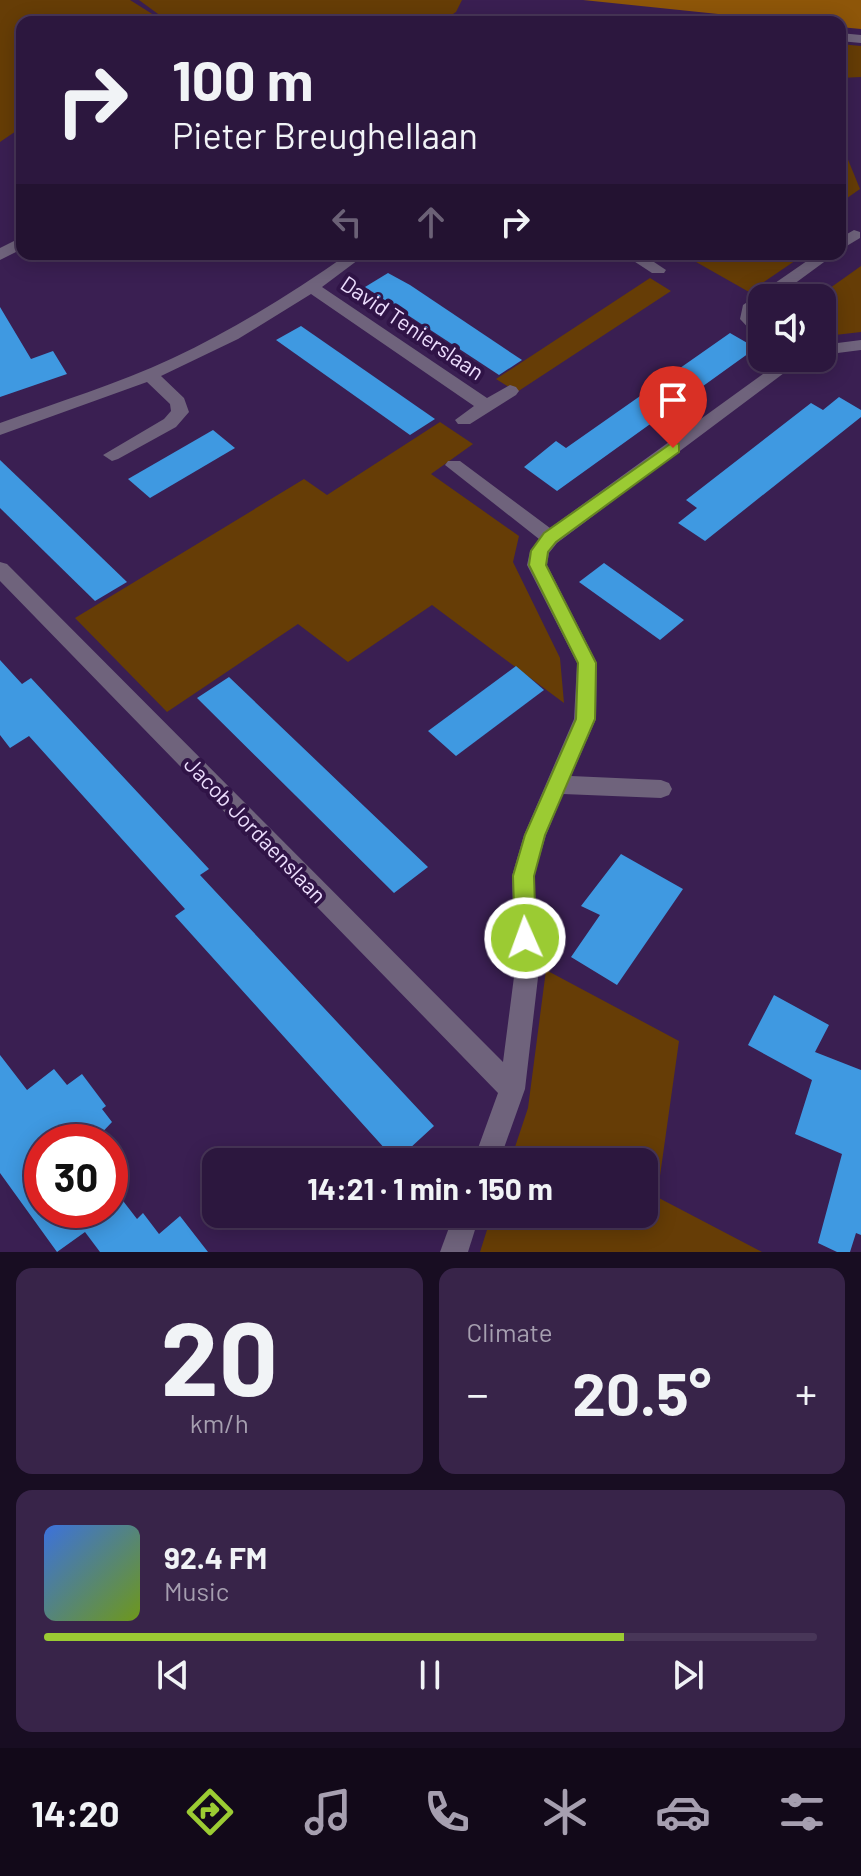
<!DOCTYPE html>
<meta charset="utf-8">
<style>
body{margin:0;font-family:Barlow,sans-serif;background:#382449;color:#f1f3f6;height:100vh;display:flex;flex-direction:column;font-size:30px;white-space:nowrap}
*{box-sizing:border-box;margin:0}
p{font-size:26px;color:#a69fb0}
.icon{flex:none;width:44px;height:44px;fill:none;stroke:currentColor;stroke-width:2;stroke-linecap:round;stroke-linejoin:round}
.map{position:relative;height:1252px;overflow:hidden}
.sheet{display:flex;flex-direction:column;gap:16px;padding:16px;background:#180d22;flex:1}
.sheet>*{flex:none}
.guide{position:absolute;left:16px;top:16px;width:830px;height:244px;border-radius:16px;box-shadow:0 4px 20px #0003,0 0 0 2px #483658;background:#2c173e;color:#f1f3f6;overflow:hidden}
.controls{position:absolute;left:748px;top:284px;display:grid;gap:16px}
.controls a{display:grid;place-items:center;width:88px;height:88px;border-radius:16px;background:#2c173e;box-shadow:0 4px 20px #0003,0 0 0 2px #483658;font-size:40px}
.speed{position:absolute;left:24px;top:1124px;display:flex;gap:16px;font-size:40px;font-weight:700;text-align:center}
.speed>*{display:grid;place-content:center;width:104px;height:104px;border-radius:50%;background:#2c173e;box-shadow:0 4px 20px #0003,0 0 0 2px #483658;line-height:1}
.speed .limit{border:12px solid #d22;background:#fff;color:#111}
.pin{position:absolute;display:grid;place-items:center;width:68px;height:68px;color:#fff;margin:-82px -34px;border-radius:50% 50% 50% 0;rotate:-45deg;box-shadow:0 0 8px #0007}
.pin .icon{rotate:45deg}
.me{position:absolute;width:88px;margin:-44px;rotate:358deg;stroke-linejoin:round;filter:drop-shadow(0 0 6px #0008)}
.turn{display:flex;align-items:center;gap:28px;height:168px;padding:0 24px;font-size:36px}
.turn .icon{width:104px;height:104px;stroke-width:2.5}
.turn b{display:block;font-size:56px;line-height:68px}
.lanes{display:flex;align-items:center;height:76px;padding:0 24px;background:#0003;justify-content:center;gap:40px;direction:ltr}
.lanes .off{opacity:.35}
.big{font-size:60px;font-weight:700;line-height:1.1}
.sheet .tile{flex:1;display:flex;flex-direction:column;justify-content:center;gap:12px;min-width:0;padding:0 28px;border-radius:16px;background:#382449}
.sheet .dial{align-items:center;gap:0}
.dial b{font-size:104px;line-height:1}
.song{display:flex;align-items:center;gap:24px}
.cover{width:96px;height:96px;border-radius:12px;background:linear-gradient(135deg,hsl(220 70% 55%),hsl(80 70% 35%))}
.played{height:8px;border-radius:4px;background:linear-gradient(90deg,#9bcb33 75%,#483658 75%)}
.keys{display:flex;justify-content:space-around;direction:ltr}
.heat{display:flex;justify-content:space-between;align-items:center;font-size:44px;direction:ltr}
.sheet .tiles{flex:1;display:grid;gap:16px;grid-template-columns:1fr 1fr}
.tile:last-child{grid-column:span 2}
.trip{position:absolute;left:202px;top:1148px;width:456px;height:80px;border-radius:16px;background:#2c173e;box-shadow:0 4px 20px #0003,0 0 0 2px #483658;font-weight:700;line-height:80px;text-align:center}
.tab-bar{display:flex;height:128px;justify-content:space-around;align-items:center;background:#120919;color:#a69fb0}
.tab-bar .icon{width:56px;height:56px}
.tab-bar .active{color:#9bcb33}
.tab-bar b{font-size:36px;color:#f1f3f6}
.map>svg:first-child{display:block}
.green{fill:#663d06}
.forest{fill:#8e5609}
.building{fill:#3f99e1}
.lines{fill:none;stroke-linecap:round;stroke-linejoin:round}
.minor{fill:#6f637c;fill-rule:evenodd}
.route{fill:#9bcb33;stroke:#658421;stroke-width:2}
.labels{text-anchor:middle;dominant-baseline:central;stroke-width:8;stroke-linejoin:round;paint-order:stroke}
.street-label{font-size:22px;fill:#eddefe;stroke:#301447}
</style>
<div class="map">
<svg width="861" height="1252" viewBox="0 0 861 1252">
<rect width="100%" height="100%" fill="#3a1f52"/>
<g class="green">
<polygon points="0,0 130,0 165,22 22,22 22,127 0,142"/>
<polygon points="139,0 462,0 456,12 441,22 169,22"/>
<polygon points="840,44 861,46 861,77 840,78"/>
<polygon points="840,140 860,189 840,203"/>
<polygon points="682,254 805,254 749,292"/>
<polygon points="861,266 861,332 835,335 822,327 822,298 816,298"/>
<polygon points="650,278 671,291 517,392 496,379"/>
<polygon points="440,422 473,444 431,474 519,536 513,562 560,658 564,703 432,605 348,662 298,624 167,712 75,618 304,479 327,495"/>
<polygon points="546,970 679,1041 657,1197 762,1252 480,1252 492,1214 644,1214 644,1162 510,1162 528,1108"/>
</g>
<polygon class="forest" points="583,0 861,0 861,29 840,27 840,22 794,22"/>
<g class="building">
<polygon points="388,273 410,285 522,360 499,375 365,287"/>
<polygon points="0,307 31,359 53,351 67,374 0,397"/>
<polygon points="301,326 350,360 435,419 410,435 276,340"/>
<polygon points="730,333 756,348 557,491 524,467 556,441 566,448"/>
<polygon points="839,397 861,410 861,417 705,541 678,523 697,508 686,500 811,403 823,410"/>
<polygon points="213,430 235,448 150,498 128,479"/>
<polygon points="0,460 44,502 127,582 95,601 0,508"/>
<polygon points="604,563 684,620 660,640 579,582"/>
<polygon points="0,660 22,684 31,678 209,869 200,875 434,1126 396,1161 175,916 185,909 29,736 10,748 0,735"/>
<polygon points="516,666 544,690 456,756 428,731"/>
<polygon points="229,677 344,787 428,867 394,893 197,698"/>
<polygon points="621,854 683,889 617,985 571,957 600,915 581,906"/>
<polygon points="774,995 829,1025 815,1052 861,1070 861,1235 856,1233 850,1252 837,1252 818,1243 842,1154 795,1134 812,1080 748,1045"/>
<polygon points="0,1055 27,1090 54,1069 67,1085 82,1074 106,1106 102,1109 112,1122 93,1142 42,1142 42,1210 110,1210 110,1184 137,1219 143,1213 159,1234 180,1216 208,1252 100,1252 85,1232 57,1252 0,1173"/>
</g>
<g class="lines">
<g class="minor">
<polygon points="690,18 700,19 702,22 683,22"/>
<polygon points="840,33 861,35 861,43 840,41"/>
<polygon points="854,230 860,232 860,238 840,250 840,238"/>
<polygon points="22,237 22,249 0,260 0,248"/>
<path d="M348,254H366L322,287L487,398L510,385L516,387L519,391L516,395L470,424H458L455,420L474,406L311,294L238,339L161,376L184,398L189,412L176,427L118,459L112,461L103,455L164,419L171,411L170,404L147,382L0,435V423C58,402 117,384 173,358C235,329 292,293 348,254Z"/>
<polygon points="623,254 642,254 666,270 664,273 652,273"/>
<polygon points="817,254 835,254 775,298 762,298 756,318 762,323 762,337 756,336 740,319 743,305"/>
<polygon points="861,340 861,350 822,355 822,345"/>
<polygon points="785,358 804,358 557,543 549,553 547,565 597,663 596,719 571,776 661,780 669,783 672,789 669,795 661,798 563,794 546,835 534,876 539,969 525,1089 499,1162 473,1162 498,1093 0,581 0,562 7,564 503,1062 515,969 512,876 524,835 574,719 577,663 527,565 530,551 539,539 445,465 448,461 460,461 550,528"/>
<polygon points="454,1214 480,1214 468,1252 440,1252"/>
</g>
</g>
<polygon class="route" points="673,442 679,444 679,452 556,542 548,552 546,565 596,663 595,719 545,835 534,876 536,938 533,945 525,948 518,945 515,938 513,876 525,835 576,719 578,663 529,565 531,551 544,533"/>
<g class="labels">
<g class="street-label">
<text transform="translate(413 327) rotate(34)">David Tenierslaan</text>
<text transform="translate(256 829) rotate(46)">Jacob Jordaenslaan</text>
</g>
</g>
</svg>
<div class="controls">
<a><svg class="icon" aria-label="sound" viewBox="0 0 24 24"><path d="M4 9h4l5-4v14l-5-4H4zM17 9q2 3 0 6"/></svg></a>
</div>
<div class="speed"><div class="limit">30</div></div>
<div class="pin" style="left:673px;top:448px;background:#d93025"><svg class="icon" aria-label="arrive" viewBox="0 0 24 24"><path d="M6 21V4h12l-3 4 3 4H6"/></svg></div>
<svg class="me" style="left:525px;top:938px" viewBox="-20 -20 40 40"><circle r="17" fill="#9bcb33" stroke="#fff" stroke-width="3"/><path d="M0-11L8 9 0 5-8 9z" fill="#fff"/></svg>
<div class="trip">14:21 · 1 min · 150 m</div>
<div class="guide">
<div class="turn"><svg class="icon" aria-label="right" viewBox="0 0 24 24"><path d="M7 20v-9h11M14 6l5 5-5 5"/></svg><div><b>100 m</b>Pieter Breughellaan</div></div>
<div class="lanes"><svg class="icon off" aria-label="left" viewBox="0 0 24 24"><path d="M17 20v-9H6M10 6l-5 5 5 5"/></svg><svg class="icon off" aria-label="ahead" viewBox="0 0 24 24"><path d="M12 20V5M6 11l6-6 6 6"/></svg><svg class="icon" aria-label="right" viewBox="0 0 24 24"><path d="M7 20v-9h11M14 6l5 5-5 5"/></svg></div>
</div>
</div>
<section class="sheet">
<div class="tiles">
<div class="tile dial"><b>20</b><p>km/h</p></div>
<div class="tile"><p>Climate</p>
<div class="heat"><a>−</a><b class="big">20.5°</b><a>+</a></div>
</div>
<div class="tile">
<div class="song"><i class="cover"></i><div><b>92.4 FM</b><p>Music</p></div></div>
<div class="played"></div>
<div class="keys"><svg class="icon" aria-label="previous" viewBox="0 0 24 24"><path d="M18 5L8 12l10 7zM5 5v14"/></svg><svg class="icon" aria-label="pause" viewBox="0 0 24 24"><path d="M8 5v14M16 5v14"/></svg><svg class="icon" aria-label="next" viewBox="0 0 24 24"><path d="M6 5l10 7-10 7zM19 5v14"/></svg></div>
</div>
</div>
</section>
<nav class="tab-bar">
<b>14:20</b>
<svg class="icon active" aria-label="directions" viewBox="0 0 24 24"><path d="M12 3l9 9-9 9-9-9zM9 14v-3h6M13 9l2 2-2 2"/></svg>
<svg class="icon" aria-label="music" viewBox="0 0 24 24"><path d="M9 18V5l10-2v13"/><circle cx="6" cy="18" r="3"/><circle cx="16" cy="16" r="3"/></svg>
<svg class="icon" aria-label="phone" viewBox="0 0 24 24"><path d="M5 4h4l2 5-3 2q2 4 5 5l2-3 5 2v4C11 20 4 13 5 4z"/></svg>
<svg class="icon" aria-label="climate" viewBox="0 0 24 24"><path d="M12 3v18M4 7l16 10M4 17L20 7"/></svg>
<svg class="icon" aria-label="car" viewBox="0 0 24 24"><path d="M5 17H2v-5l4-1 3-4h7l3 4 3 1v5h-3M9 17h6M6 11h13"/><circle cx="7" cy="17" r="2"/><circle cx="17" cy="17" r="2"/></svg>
<svg class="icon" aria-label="filters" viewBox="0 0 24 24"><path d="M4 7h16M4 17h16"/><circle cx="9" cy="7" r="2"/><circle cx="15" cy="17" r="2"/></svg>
</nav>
